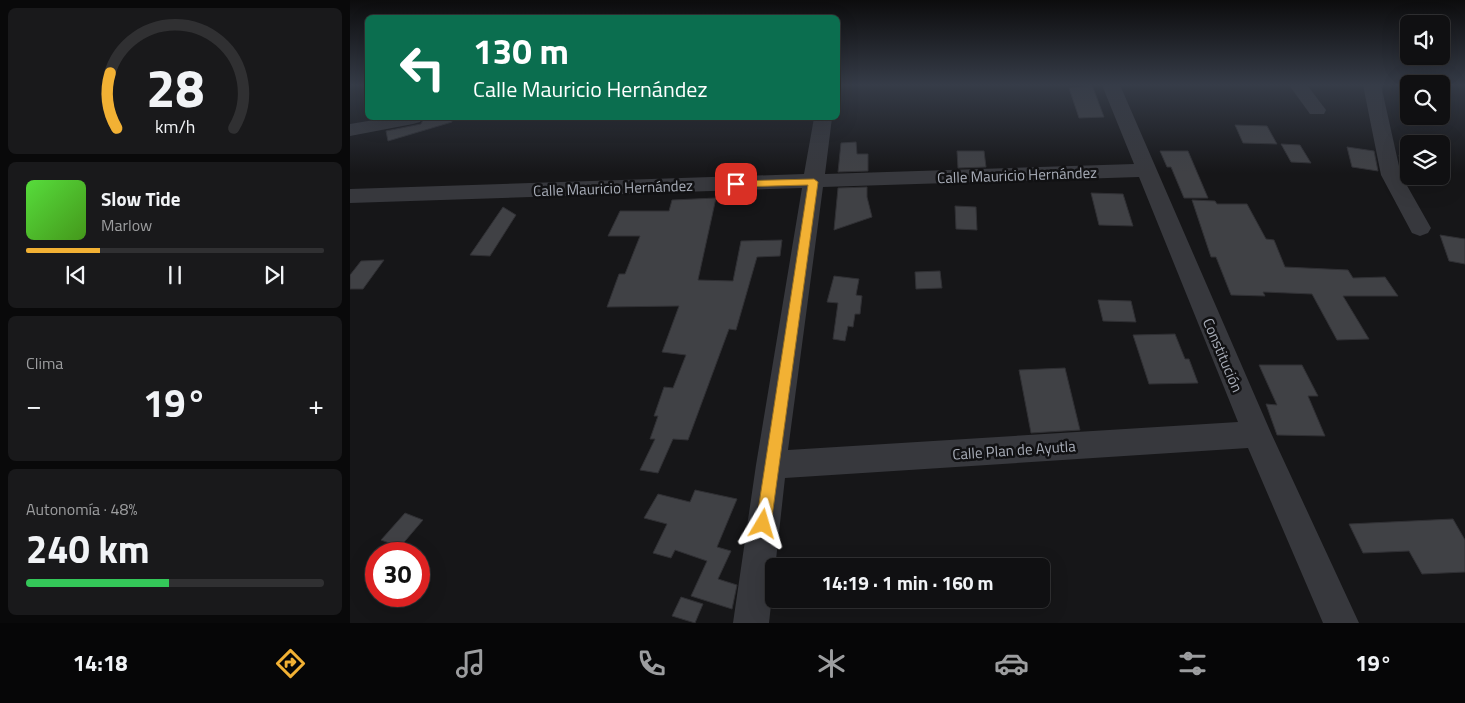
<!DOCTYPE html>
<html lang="es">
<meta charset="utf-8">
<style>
body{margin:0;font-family:"Titillium Web",sans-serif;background:#19191b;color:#f1f3f6;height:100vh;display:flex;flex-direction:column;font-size:19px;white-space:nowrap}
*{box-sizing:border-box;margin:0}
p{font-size:16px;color:#9c9d9f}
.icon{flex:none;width:28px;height:28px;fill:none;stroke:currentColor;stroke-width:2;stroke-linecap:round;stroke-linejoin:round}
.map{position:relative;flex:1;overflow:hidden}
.panel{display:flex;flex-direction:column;gap:8px;padding:8px;background:#09090a;width:350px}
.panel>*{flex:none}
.top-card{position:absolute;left:15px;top:15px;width:475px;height:105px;border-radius:8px;box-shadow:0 5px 20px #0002,0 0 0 1px #303032;background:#0b6e4f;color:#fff;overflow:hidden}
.controls{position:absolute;left:1050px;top:15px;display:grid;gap:10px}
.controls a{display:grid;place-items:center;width:50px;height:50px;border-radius:8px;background:#101012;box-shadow:0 5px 20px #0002,0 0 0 1px #303032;font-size:25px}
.speed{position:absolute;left:15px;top:542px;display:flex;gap:10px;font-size:25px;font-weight:700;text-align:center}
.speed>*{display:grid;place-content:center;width:65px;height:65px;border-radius:50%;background:#101012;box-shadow:0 5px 20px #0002,0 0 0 1px #303032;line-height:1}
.speed .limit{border:8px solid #d22;background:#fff;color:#111}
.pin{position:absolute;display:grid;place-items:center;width:42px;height:42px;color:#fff;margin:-21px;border-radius:10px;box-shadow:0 2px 8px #0006}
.me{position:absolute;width:55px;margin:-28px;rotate:7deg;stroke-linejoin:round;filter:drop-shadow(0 0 4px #0008)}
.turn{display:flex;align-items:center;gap:18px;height:105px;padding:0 25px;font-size:22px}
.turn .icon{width:65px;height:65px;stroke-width:2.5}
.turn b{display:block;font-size:35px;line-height:42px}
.big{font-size:38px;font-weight:700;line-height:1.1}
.panel .widget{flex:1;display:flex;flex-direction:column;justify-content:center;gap:8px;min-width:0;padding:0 18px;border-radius:8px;background:#19191b}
.panel .dial{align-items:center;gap:0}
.dial svg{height:130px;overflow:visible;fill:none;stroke:#303032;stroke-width:7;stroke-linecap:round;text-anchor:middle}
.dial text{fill:#f1f3f6;stroke:none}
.song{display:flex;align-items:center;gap:15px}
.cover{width:60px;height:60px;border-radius:8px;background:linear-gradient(135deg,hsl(110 70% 55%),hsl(100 70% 35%))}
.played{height:5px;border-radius:2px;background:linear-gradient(90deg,#f2b134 25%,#303032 25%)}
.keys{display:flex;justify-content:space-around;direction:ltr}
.heat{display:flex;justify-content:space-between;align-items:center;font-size:28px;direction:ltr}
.charge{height:8px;border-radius:4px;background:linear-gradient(90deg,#34c759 48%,#303032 0)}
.trip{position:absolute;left:415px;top:558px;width:285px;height:50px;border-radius:8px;background:#101012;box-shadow:0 5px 20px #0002,0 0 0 1px #303032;font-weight:700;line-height:50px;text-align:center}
.dock{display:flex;height:80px;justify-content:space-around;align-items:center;background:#060607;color:#9c9d9f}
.dock .icon{width:35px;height:35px}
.dock .selected{color:#f2b134}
.dock b{font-size:22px;color:#f1f3f6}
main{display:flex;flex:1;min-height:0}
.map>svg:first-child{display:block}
.building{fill:#404145;stroke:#303034}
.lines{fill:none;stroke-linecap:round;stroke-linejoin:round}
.street{fill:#37383d;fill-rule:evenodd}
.route{fill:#f2b134;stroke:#9d7322}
.labels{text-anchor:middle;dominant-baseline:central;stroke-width:5;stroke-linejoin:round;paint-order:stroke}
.street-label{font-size:15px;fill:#a8adb8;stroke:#111113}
</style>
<main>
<section class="panel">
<div class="widget dial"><svg viewBox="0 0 100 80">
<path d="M14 69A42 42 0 1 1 86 69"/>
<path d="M14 69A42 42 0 0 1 10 35" stroke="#f2b134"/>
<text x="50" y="56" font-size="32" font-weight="700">28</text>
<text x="50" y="72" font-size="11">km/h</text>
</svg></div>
<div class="widget">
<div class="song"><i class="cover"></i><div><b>Slow Tide</b><p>Marlow</p></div></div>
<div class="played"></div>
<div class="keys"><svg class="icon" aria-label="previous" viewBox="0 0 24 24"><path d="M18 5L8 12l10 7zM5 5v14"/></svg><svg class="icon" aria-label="pause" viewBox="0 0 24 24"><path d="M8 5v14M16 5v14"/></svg><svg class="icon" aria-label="next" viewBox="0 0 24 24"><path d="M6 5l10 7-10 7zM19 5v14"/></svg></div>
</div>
<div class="widget"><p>Clima</p>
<div class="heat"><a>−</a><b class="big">19°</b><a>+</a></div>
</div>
<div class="widget"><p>Autonomía · 48%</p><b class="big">240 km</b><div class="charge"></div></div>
</section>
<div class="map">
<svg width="1115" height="623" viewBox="0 0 1115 623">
<rect width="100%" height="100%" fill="#161618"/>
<g class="building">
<polygon points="742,85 754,117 729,118 719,88"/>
<polygon points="74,118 101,118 102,122 38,141 36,131 71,124"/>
<polygon points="885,125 917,126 927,144 893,143"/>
<polygon points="506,142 507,154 518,154 518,171 488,172 491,143"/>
<polygon points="931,144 950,145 961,163 941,162"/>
<polygon points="997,147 1024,151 1028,171 1002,167"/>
<polygon points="607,151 634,151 636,167 608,168"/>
<polygon points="810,151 838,151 858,198 834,198 821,167 817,167"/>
<polygon points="1049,155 1059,157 1059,175 1053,174"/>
<polygon points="517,187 517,197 522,217 484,230 488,188"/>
<polygon points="741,193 773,194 783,226 749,225"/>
<polygon points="366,198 348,280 383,281 391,241 432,240 430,256 407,257 386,330 379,329 338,440 323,439 308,473 290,470 305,439 300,439 308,416 304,416 314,387 323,388 336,355 312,352 329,306 257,307 269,274 275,274 290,236 258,236 270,211 319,211 322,200"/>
<polygon points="842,200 865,201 867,204 897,204 916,239 924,240 935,267 998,270 1003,278 1035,277 1048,296 993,296 1019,339 987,340 962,294 913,292 915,296 881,295 866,257 861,257"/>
<polygon points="605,206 626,207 627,230 606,229"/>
<polygon points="153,207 166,215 140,256 120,255"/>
<polygon points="1090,235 1115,239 1115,264 1099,261"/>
<polygon points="34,260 13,289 0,289 0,275 11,261"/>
<polygon points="590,271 592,288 566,289 565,272"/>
<polygon points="484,276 509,279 506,295 512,296 510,314 505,314 503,327 498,326 495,341 483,339 488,303 477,302"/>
<polygon points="748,300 781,301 786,322 753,321"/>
<polygon points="825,334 835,359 839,359 848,383 799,384 783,335"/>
<polygon points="909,365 952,365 968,396 958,396 975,436 927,435 916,404 927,405"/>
<polygon points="715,368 730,430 681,433 669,370"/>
<polygon points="345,490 387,499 367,547 381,551 368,579 387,585 382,609 341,596 357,561 325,550 321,558 303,553 317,524 294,518 308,494 340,502"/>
<polygon points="55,513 73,520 50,547 31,540"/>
<polygon points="1103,519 1115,540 1115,572 1072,574 1059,551 1013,553 999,524"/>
<polygon points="331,597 353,604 345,623 322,616"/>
</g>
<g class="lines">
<g class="street">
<path d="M752,85H770L921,433L1009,623H973L898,448L435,478L419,623H383L406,465L452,188L0,203V189L454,174L464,118H482L475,174L784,164ZM789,177L888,422L438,450L473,187Z"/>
<polygon points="939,85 957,85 976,110 974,114 960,114"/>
<polygon points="1013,85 1031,85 1051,175 1081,228 1078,233 1070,236 1062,233 1031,175"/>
<polygon points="36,118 72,118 70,122 63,124 0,136 0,124"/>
</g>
</g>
<linearGradient id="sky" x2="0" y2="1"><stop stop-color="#0c0c0d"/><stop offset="0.49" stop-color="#363c48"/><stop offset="1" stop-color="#363c48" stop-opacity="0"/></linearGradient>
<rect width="1115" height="173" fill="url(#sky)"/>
<polygon class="route" points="464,179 468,182 421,524 419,529 413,531 408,529 406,524 458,185 386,187 382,184 386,181"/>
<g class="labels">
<g class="street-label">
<text transform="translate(667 175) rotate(-2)">Calle Mauricio Hernández</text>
<text transform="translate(263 188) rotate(-2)">Calle Mauricio Hernández</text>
<text transform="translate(873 355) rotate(67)">Constitución</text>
<text transform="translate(664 450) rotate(-4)">Calle Plan de Ayutla</text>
</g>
</g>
</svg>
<div class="controls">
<a><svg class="icon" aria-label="sound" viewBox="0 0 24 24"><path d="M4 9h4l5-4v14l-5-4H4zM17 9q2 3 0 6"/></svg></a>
<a><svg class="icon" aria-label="search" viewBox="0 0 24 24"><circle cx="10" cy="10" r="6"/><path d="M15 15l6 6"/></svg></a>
<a><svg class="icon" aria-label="layers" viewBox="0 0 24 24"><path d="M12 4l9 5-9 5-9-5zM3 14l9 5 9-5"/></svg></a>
</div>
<div class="speed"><div class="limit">30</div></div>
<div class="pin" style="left:386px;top:184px;background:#d93025"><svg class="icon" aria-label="arrive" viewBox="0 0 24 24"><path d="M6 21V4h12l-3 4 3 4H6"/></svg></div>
<svg class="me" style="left:413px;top:524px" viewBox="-20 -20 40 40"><path d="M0-17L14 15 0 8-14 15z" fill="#f2b134" stroke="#fff" stroke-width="4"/></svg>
<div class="trip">14:19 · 1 min · 160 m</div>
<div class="top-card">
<div class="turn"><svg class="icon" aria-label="left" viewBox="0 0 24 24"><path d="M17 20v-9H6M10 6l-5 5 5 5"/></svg><div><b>130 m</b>Calle Mauricio Hernández</div></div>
</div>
</div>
</main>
<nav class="dock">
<b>14:18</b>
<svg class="icon selected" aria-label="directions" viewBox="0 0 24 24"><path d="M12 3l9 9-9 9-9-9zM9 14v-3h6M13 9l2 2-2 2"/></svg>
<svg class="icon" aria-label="music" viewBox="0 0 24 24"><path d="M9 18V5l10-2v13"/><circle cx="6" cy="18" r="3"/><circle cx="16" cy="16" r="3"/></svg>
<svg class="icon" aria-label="phone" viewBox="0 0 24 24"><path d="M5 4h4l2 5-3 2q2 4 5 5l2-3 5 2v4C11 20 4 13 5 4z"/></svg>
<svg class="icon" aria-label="climate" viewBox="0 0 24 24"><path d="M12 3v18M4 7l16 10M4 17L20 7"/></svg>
<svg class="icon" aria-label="car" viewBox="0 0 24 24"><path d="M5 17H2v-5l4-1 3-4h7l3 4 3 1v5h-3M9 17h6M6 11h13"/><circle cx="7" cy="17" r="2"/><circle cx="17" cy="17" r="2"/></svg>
<svg class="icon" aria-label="filters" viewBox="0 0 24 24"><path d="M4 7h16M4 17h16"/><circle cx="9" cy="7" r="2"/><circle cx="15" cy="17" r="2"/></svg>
<b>19°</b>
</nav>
